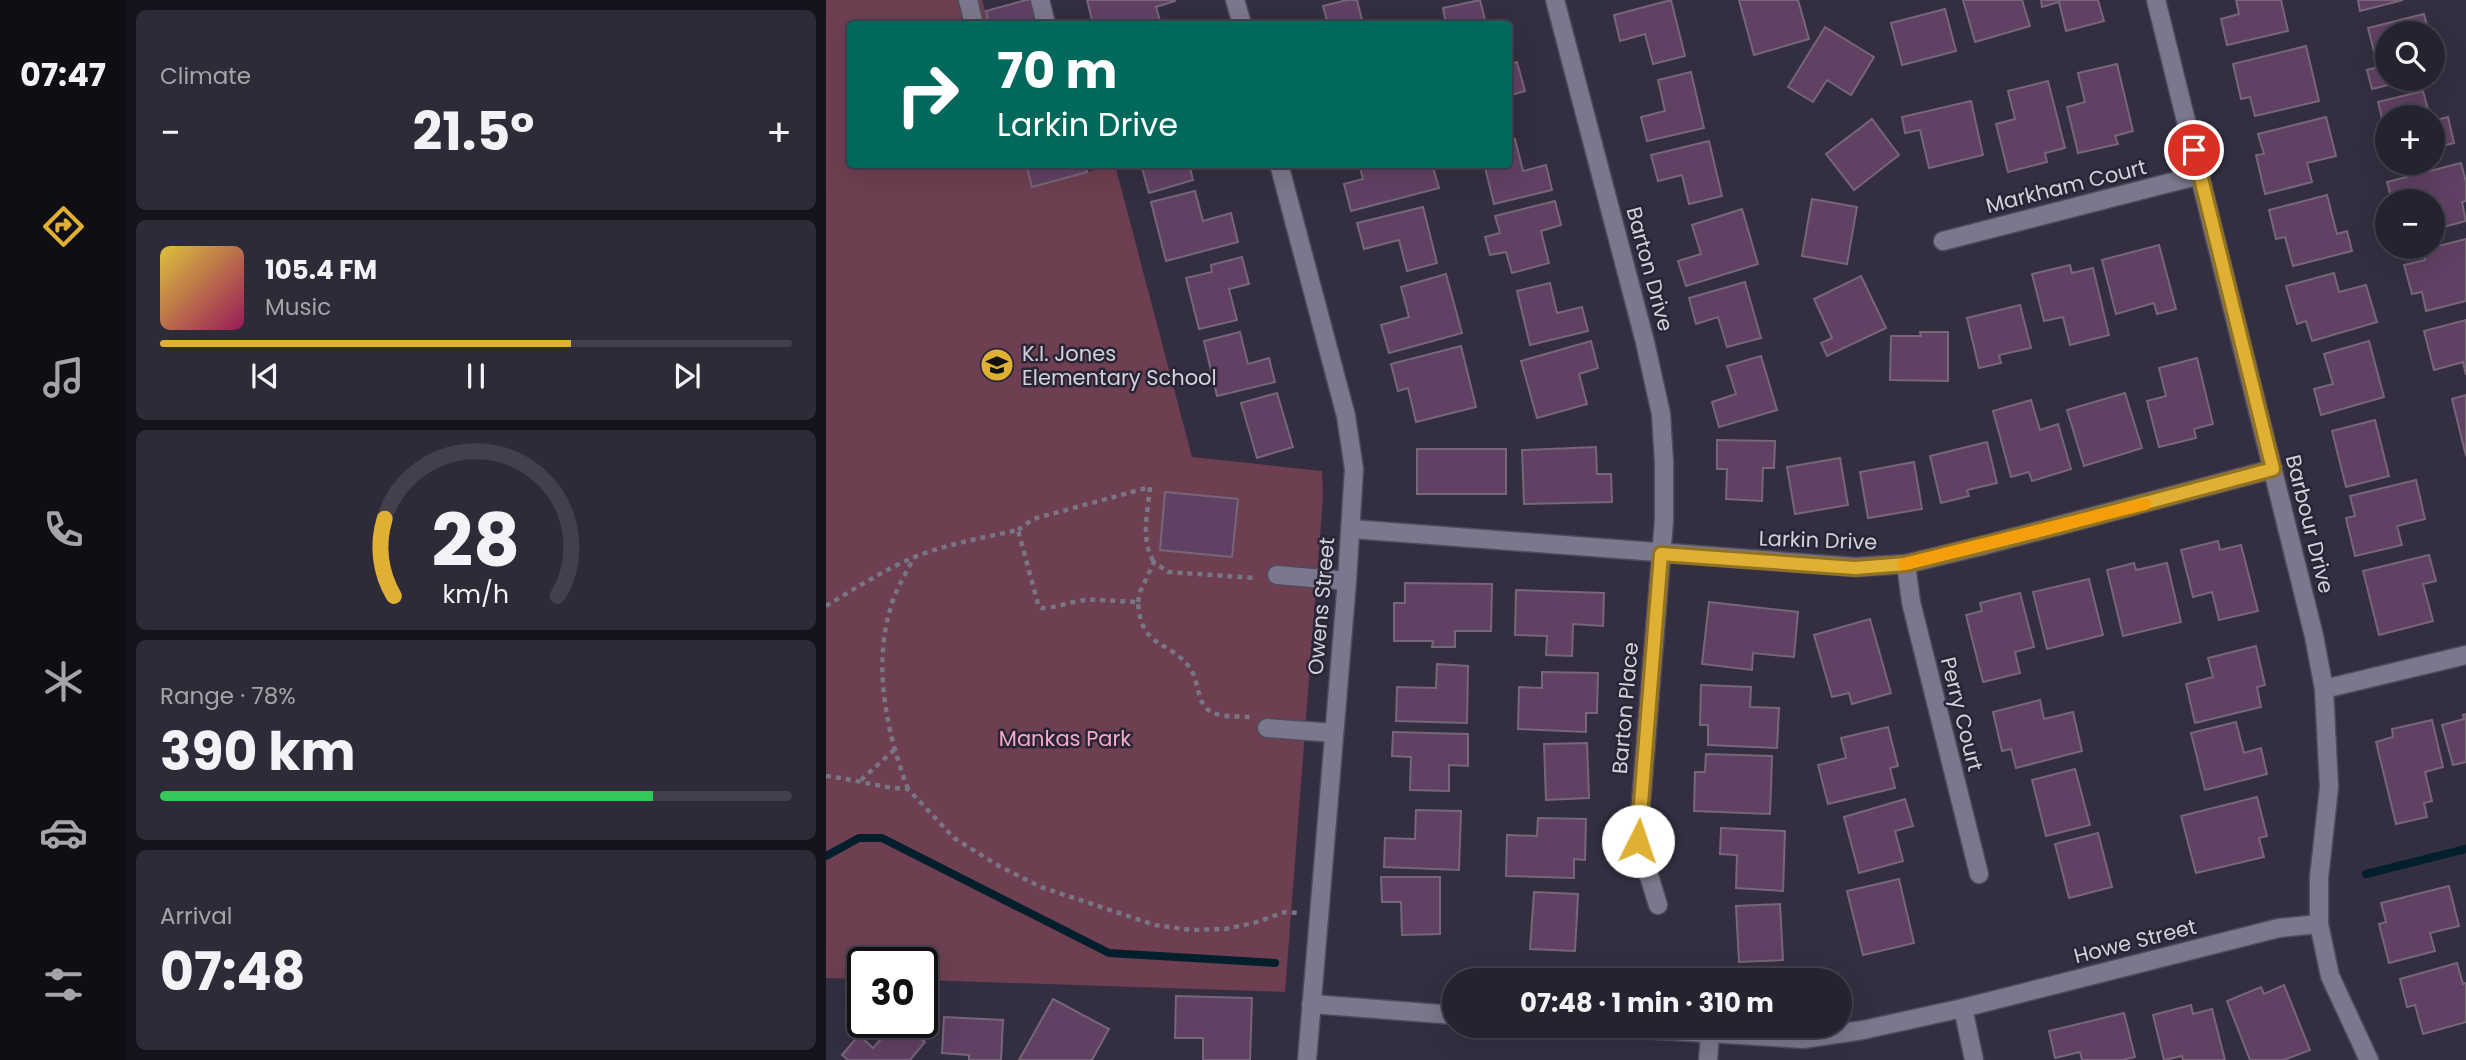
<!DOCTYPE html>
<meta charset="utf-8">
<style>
body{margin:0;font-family:Poppins,sans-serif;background:#2e2b39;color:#f1f3f6;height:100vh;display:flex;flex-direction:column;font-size:26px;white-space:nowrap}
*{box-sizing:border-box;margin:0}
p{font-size:23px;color:#a4a4ab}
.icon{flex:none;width:38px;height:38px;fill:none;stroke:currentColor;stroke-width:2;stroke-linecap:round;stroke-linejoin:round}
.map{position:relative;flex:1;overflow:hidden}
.drawer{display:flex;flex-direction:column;gap:10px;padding:10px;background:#15131b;width:700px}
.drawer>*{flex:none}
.banner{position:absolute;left:21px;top:21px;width:665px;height:147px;border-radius:7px;box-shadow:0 7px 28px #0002,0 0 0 2px #42404d;background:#00695c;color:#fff;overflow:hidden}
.controls{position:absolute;left:1549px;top:21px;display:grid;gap:14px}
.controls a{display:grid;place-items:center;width:70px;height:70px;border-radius:50%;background:#262331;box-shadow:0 7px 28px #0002,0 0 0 2px #42404d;font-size:35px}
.speed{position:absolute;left:21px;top:947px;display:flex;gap:14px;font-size:35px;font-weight:700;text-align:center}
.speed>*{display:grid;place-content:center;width:91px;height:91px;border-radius:50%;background:#262331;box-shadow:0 7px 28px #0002,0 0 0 2px #42404d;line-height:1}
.speed .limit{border:4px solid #111;border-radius:10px;background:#fff;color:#111}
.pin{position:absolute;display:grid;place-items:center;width:60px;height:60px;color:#fff;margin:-30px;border:4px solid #fff;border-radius:50%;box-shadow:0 2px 7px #0007}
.me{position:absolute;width:77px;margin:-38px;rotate:4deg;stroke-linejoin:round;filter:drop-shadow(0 0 5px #0008)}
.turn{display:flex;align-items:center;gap:24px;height:147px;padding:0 35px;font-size:32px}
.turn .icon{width:91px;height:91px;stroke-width:2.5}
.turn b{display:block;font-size:49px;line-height:60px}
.big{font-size:52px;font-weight:700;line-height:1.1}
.drawer .tile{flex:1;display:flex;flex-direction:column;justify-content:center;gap:10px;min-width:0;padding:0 24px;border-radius:10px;background:#2e2b39}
.drawer .dial{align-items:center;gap:0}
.dial svg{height:182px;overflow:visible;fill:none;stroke:#42404d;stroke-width:7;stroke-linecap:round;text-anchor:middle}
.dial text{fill:#f1f3f6;stroke:none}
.song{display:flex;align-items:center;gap:21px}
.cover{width:84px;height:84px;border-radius:10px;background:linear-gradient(135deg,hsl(50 70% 55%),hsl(330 70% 35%))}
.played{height:7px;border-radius:4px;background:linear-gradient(90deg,#dfb034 65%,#42404d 65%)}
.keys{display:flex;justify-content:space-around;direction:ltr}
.heat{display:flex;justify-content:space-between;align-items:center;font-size:38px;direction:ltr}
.charge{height:10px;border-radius:5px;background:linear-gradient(90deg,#34c759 78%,#42404d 0)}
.trip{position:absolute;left:616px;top:968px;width:410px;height:70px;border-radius:35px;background:#262331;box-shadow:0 7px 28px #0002,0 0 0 2px #42404d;font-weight:700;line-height:70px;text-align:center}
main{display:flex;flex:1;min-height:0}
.tabs{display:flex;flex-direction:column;width:126px;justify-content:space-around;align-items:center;background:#0f0e14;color:#a4a4ab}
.tabs .icon{width:49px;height:49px}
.tabs .current{color:#dfb034}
.tabs b{font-size:32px;color:#f1f3f6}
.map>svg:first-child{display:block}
.green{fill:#6d3f51}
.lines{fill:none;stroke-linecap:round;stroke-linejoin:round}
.stream{stroke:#031f2c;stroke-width:8}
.building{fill:#604063;stroke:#766677;stroke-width:2}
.minor-casing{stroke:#4f4b5a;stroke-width:21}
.path{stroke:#787584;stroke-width:4.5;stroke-dasharray:5 5;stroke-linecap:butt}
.minor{stroke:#7b778c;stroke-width:18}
.route-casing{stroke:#917222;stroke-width:18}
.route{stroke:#dfb034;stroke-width:12}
.slow{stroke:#f59e0b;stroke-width:12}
.labels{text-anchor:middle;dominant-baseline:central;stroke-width:5;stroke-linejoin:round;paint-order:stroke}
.street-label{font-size:21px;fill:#d3d1dc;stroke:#292537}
.poi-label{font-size:21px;fill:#d3d1dc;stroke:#292537;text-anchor:start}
.park-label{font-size:21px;fill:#f7a9c7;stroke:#292537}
</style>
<main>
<nav class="tabs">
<b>07:47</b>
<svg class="icon current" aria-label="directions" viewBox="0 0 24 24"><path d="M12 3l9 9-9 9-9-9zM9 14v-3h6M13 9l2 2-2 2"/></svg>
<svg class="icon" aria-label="music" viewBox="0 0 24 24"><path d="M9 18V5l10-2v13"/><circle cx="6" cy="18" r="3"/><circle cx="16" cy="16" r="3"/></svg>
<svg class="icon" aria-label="phone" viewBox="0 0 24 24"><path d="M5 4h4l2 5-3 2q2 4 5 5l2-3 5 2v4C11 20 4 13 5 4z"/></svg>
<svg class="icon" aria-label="climate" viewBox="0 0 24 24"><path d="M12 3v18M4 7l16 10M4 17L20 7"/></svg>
<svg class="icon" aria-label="car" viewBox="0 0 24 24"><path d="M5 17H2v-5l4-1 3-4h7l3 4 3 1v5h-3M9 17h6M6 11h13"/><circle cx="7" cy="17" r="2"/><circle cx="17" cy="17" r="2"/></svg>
<svg class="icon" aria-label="filters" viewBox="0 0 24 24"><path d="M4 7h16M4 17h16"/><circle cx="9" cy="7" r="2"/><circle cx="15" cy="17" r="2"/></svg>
</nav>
<section class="drawer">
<div class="tile"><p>Climate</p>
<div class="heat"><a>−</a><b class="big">21.5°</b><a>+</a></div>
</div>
<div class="tile">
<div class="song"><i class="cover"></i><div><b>105.4 FM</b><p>Music</p></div></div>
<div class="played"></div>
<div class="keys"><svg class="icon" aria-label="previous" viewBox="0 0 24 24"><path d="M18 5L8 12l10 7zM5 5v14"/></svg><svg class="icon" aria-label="pause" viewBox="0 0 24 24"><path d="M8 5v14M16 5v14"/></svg><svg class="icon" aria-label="next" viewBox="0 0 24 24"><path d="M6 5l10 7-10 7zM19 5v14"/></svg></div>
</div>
<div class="tile dial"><svg viewBox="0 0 100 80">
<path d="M14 69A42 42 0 1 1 86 69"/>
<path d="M14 69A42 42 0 0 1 10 35" stroke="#dfb034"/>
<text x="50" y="56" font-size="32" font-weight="700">28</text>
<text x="50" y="72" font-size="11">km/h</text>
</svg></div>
<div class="tile"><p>Range · 78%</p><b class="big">390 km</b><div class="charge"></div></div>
<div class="tile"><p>Arrival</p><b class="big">07:48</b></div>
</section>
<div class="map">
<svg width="1640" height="1060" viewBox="0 0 1640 1060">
<rect width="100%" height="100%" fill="#332f41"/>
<polygon class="green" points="0,0 156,0 163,24 24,24 24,164 200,165 206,186 289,165 366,457 496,471 497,497 459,992 96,980 96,962 37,962 37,979 0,978"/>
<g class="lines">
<g class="stream">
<polyline points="0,856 33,838 56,838 283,953 449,963"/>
<polyline points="1540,874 1640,849"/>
</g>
</g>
<g class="building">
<polygon points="200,0 206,0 212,24 163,24 160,11"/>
<polygon points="261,0 349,0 349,1 330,7 335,24 267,24"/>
<polygon points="521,0 531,0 537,24 502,24 497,6"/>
<polygon points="654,0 660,24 620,24 617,8"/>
<polygon points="845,0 859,56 827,64 819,34 794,41 788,15"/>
<polygon points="913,0 972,0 983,39 928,55"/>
<polygon points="1137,0 1196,0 1204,26 1149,42"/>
<polygon points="1215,0 1272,0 1278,21 1240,31 1233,2 1216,7"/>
<polygon points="1410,0 1455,0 1462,31 1401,45 1395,19 1413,14"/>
<polygon points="1532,0 1577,0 1534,11"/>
<polygon points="1119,9 1130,51 1076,65 1065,23"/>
<polygon points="1598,14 1603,33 1561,33 1561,79 1587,79 1546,89 1541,70 1552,67 1542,28"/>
<polygon points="999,27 1048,57 1025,95 1001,80 987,102 962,87"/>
<polygon points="1480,46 1493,101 1429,116 1424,97 1415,99 1407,64"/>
<polygon points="691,62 699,91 682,96 682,65"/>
<polygon points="1291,64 1307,131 1289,136 1292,144 1252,153 1241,107 1259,102 1252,73"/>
<polygon points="865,72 878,128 821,141 815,117 839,111 832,80"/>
<polygon points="1222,81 1239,148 1219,153 1221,162 1182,172 1170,124 1189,119 1182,91"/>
<polygon points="1597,91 1604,117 1561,117 1561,139 1552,102"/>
<polygon points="1145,101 1157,155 1103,168 1094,130 1079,133 1076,117"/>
<polygon points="1500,117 1510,156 1481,163 1486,182 1439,194 1430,155 1438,154 1432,134"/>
<polygon points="1622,117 1628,143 1606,149 1606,121"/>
<polygon points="1046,119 1073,155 1028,190 1000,154"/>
<polygon points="689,139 697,171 720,165 726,190 668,204 658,164 682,164 682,141"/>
<polygon points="883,141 896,196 863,204 856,175 832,181 825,155"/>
<polygon points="1635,163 1640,182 1640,201 1636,202 1640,221 1606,230 1606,201 1566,201 1561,182"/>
<polygon points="200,164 259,164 261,172 206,187"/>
<polygon points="315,164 363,164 367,180 323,193"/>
<polygon points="533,164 606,164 613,188 525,211 518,184 537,179"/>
<polygon points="369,191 377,221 405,213 412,242 340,261 325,202"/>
<polygon points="1501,195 1511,234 1521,231 1526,251 1467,266 1459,237 1450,239 1443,210"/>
<polygon points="986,199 1031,207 1021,264 976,256"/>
<polygon points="729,201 735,225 715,231 723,263 686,273 680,252 664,255 659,237 674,233 669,216"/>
<polygon points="597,207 611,263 581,271 573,240 538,249 531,223"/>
<polygon points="916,209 932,264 860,286 852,261 875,254 866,225"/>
<polygon points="1640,239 1640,301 1600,311 1596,292 1586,294 1578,265 1599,260 1596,250"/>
<polygon points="1333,245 1350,309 1331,314 1328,303 1290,314 1276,260"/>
<polygon points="416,257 423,284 403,289 411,320 373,329 360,278 386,272 385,265"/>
<polygon points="1244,265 1246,273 1267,268 1283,335 1244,345 1237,317 1218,321 1206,274"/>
<polygon points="1508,273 1513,292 1540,285 1551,322 1486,341 1480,321 1471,324 1460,286"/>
<polygon points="620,274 636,333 563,353 555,325 583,317 575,287"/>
<polygon points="1035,276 1060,328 1001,356 995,343 1006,338 988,299"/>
<polygon points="919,282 935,338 901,347 892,317 870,324 863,298"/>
<polygon points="724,283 731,313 756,307 762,331 704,345 691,291"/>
<polygon points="1194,305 1205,348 1173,355 1175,363 1153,368 1141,318"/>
<polygon points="1640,320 1640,375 1637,362 1608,370 1598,331"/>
<polygon points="414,332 422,364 443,358 449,382 391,396 378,341"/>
<polygon points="1094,332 1122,332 1122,381 1064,380 1065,336 1095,336"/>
<polygon points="765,341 772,368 753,374 761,404 711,418 695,361"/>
<polygon points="1543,341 1558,397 1495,415 1488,389 1507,384 1498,354"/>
<polygon points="635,346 650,407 590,422 582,388 572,391 565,364"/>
<polygon points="935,356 951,410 893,427 886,402 910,394 901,366"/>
<polygon points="1371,358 1387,424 1368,429 1370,438 1333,447 1321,401 1340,396 1333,368"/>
<polygon points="451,393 467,447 431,458 415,403"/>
<polygon points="1299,393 1316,448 1258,466 1241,410"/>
<polygon points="1640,395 1640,456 1626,399"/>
<polygon points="1205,400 1214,430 1232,424 1245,469 1206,481 1203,472 1185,477 1167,411"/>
<polygon points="1549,420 1563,476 1520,487 1506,431"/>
<polygon points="891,440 949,441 948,468 937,468 936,501 900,499 901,469 891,469"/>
<polygon points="1161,442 1171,483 1141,490 1143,496 1115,503 1104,456"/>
<polygon points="770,447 771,474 785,474 786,502 698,504 696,450"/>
<rect x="591" y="449" width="89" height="45"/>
<polygon points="1014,458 1022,505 969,514 961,467"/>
<polygon points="1088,462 1096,509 1042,518 1034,472"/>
<polygon points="1590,480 1599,519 1571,526 1576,545 1529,556 1520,518 1529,516 1524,496"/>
<polygon points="339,492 412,499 406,557 334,550"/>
<polygon points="1392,541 1394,550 1415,545 1432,611 1393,620 1386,592 1367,597 1355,550"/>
<polygon points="1603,555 1610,581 1597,584 1607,621 1553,635 1537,571"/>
<polygon points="1308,563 1310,570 1341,563 1355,622 1297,636 1281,570"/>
<polygon points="1263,579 1277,635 1221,649 1207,592"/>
<polygon points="579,583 666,584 665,631 629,631 629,647 606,647 607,641 568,641 568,603 579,603"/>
<polygon points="690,590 778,593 777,626 747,624 746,656 720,655 721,636 689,635"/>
<polygon points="1194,593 1208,647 1189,652 1194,673 1157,682 1140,615 1156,611 1154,603"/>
<polygon points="883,602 972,612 968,657 927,653 926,670 876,664"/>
<polygon points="1044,619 1065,693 1026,704 1023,693 1006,697 988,635"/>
<polygon points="1430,646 1439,685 1431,687 1435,707 1369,723 1360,684 1387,677 1382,658"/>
<polygon points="611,664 642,666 641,723 570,721 571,687 610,688"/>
<polygon points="716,672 772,673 771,713 760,713 760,732 692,729 693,687 716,688"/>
<polygon points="875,685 925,687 924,707 953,708 951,748 882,745 882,725 874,725"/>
<polygon points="1214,700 1218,719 1247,712 1256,751 1190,768 1185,749 1176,751 1167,712"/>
<polygon points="1640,714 1640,762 1627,765 1616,725 1638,719 1637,715"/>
<polygon points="1606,720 1617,767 1599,772 1606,801 1598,803 1601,817 1570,824 1550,742 1567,737 1566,729"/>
<polygon points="1410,722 1418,753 1435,748 1441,774 1379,790 1365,733"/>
<polygon points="1062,727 1072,766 1064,768 1069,788 1002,804 992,765 1020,758 1015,738"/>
<polygon points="567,732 642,734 642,766 623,765 623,791 584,790 585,757 566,756"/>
<polygon points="761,743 763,798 720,800 718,744"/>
<polygon points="880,754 946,756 944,814 868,811 869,772 879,772"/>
<polygon points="1249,769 1264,825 1220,836 1206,780"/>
<polygon points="1431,797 1441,836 1433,838 1438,857 1370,873 1355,816"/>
<polygon points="1079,799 1087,826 1069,831 1077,861 1033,873 1018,817"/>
<polygon points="590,810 635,811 633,870 558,867 559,838 589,839"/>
<polygon points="712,818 760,819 759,860 748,859 748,878 680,876 681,835 711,836"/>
<polygon points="895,828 959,831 957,891 910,888 911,855 894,854"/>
<polygon points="1272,833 1286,887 1243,898 1229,844"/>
<polygon points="555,877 614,877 614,934 576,935 575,902 556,902"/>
<polygon points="1073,879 1088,943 1037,955 1021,891"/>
<polygon points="1623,886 1633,926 1604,933 1609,951 1563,963 1553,924 1560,922 1555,903"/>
<polygon points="708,892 752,894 749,951 704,949"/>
<polygon points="954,904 957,960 913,962 910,906"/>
<polygon points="1631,963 1637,984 1640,983 1640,1022 1597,1034 1589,1005 1581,1007 1574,979"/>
<polygon points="1458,985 1484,1050 1458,1060 1424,1060 1401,1001 1435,987 1438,994"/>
<polygon points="350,996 426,998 424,1060 377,1060 377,1038 349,1038"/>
<polygon points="227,999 283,1029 266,1060 193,1060"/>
<polygon points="1365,1005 1367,1014 1386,1009 1399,1060 1357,1060 1356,1056 1338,1060 1327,1015"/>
<polygon points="1298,1013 1309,1057 1296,1060 1256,1060 1254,1052 1229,1058 1223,1031"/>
<polygon points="118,1017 177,1020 175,1060 143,1060 143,1055 116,1053"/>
<polygon points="70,1022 75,1022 99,1042 84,1060 22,1060 16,1055 33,1035 47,1048"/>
</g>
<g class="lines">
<defs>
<g id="minor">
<polyline points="142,0 148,24"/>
<polyline points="214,0 220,24"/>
<polyline points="409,0 416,24"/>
<polyline points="729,0 819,342 835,414 838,462 838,520 812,840 832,905"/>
<polyline points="1330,0 1488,636 1498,689 1503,787 1493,878 1493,924 1504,976 1543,1060"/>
<polyline points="453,164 520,416 528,469 521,581 481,1060"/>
<polyline points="1117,241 1374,175"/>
<polyline points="525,529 1029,567 1080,564 1155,546 1447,469"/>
<polyline points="1080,564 1085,602 1153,874"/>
<polyline points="451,575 521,581"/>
<polyline points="1498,689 1640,655"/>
<polyline points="441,728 508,733"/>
<polyline points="485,1004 628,1015"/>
<polyline points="1137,1008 1148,1060"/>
<polyline points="765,1026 977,1039 1037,1030 1137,1008 1453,928 1493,924"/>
<polyline points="882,1060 884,1034"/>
</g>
</defs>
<use href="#minor" class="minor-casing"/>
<g class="path">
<path d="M192,530L207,519L324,487C322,511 314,540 328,562"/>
<polyline points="312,602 314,592 328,562 342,572 430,578"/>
<path d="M0,606C28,589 56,571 86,558C120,544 156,538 192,530L212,604L215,608C227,609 246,601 260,600C277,599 295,602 312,602C315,650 343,639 364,668C373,681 370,698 381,709C391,718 411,716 424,717"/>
<path d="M0,776C28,779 54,788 82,789L128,838L173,866L215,887L329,925L365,930L399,929L428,923L459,912L473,913"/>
<polyline points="35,780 68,750"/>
<path d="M82,789C60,731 46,664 66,603C71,588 80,573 87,559"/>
</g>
<use href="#minor" class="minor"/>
</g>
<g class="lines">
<defs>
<polyline id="route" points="812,841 835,554 1029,568 1080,564 1233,526 1447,469 1368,150"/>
</defs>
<use href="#route" class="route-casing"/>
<use href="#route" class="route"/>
<polyline class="slow" points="1078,564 1319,504"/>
</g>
<defs>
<symbol id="school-disc" viewBox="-11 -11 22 22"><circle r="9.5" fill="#dfb034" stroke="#292537"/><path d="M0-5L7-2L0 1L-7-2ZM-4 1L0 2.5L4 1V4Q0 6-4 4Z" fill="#111"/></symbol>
</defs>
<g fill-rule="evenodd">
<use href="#school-disc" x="152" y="346" width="38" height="38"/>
</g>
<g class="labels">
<g class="street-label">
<text transform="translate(1240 186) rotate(-14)">Markham Court</text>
<text transform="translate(824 269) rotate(75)">Barton Drive</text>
<text transform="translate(1484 524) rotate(76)">Barbour Drive</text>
<text transform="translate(992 540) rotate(2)">Larkin Drive</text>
<text transform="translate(495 606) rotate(-85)">Owens Street</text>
<text transform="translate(799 708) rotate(-85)">Barton Place</text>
<text transform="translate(1136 714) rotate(76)">Perry Court</text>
<text transform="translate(1309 941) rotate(-14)">Howe Street</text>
</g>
<g class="poi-label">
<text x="196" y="353">K.I. Jones<tspan x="196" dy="24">Elementary School</tspan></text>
</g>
<g class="park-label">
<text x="239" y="738">Mankas Park</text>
</g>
</g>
</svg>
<div class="controls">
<a><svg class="icon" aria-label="search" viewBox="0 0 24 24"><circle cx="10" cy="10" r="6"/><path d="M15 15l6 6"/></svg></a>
<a>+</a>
<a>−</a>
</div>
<div class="speed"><div class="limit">30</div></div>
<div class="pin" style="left:1368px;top:150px;background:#d93025"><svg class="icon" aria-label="arrive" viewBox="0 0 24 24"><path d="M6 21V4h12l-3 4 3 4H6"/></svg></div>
<svg class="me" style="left:812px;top:841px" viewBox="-20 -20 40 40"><circle r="19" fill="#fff"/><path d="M0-13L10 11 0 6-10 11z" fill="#dfb034"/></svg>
<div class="trip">07:48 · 1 min · 310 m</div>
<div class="banner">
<div class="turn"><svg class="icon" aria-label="right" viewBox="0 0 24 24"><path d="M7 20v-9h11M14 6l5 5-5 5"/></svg><div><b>70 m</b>Larkin Drive</div></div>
</div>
</div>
</main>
